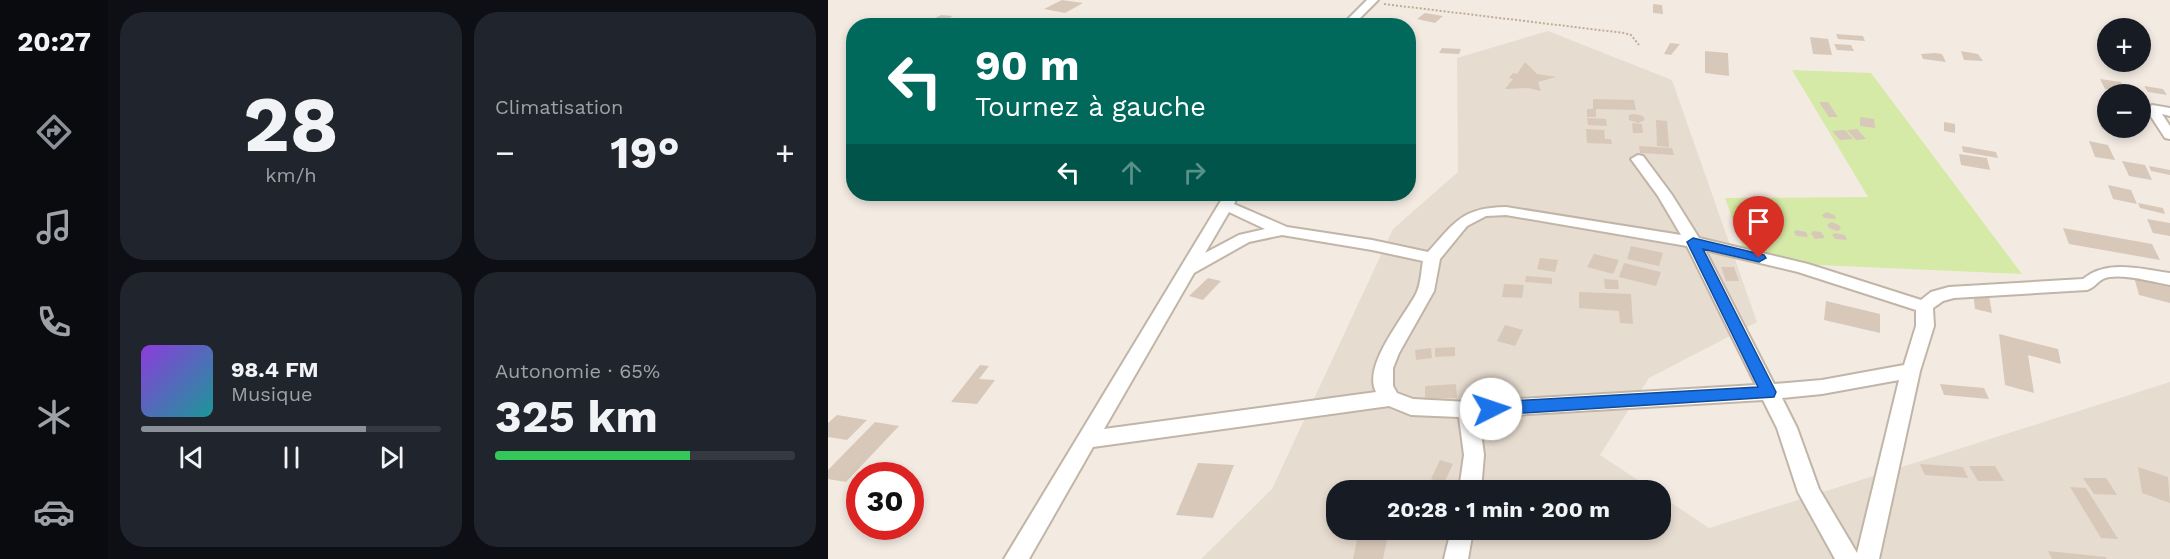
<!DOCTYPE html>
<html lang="fr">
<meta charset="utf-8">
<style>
body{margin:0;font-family:"Work Sans",sans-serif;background:#20242c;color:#f1f3f6;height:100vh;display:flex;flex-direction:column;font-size:22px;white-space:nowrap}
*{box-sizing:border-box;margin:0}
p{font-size:20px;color:#9ea1a6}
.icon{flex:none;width:33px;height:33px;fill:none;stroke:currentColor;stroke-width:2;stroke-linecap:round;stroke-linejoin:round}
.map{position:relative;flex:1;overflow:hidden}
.side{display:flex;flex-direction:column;gap:12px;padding:12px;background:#0d0f14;width:720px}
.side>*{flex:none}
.hud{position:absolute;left:18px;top:18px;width:570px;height:183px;border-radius:24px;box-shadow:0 3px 9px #0003;background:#00695c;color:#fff;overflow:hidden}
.fabs{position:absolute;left:1269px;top:18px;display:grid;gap:12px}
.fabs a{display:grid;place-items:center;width:54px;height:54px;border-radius:50%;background:#171b24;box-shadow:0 3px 9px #0003;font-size:30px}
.speed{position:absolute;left:18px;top:462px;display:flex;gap:12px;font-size:30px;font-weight:700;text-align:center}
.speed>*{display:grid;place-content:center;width:78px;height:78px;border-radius:50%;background:#171b24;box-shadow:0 3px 9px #0003;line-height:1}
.speed .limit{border:9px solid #d22;background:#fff;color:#111}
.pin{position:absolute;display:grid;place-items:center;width:51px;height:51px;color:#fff;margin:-62px -26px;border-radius:50% 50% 50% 0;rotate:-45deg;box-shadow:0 0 6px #0007}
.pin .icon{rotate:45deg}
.me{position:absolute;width:66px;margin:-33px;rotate:86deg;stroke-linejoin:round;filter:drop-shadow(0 0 4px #0008)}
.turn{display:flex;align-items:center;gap:21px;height:126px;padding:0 30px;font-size:27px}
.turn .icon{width:78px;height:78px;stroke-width:2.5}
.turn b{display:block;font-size:42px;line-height:51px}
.lanes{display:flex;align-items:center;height:57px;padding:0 30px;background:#0003;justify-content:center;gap:30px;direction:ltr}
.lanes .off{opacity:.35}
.big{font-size:45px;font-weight:700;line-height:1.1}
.side .card{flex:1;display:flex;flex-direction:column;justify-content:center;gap:9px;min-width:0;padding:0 21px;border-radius:24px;background:#20242c}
.side .dial{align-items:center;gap:0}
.dial b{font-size:78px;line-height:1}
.song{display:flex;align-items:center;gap:18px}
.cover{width:72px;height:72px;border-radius:9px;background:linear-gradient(135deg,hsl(270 70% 55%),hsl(180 70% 35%))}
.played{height:6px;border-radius:3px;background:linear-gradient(90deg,#8c9099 75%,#363941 75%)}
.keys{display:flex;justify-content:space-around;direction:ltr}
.heat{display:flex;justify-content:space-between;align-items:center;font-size:33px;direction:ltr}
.charge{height:9px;border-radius:4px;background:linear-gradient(90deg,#34c759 65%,#363941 0)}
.side .tiles{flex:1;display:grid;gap:12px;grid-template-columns:repeat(2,1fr)}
.trip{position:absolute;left:498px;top:480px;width:345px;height:60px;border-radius:24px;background:#171b24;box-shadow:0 3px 9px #0003;font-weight:700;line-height:60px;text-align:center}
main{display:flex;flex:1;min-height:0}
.menu{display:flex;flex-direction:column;width:108px;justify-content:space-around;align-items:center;background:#090b0e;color:#9ea1a6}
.menu .icon{width:42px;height:42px}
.menu .active{color:#8c9099}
.menu b{font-size:27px;color:#f1f3f6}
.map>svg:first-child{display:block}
.residential{fill:#e7dcd0}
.green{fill:#d6eaa7}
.building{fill:#d8c8ba}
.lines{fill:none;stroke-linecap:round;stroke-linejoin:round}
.minor-casing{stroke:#c1b5a7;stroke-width:4}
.path{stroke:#c1ab95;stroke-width:2;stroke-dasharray:2 2;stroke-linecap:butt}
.minor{fill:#fff;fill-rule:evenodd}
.route{fill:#1a73e8;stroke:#114b97;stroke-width:1.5}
</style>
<main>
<nav class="menu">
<b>20:27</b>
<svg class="icon active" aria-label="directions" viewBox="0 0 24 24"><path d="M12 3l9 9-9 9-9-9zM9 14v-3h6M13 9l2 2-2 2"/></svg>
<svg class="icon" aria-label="music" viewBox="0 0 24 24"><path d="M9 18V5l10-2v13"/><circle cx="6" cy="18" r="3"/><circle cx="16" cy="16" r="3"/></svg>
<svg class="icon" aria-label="phone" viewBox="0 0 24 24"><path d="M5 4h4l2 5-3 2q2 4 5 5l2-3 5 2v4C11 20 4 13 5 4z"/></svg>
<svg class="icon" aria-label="climate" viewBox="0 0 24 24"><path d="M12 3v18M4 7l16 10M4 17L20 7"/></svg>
<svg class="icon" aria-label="car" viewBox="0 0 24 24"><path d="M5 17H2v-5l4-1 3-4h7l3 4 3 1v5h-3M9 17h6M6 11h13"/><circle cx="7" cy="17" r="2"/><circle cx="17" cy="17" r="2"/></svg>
</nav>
<section class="side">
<div class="tiles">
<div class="card dial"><b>28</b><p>km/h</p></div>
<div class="card"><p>Climatisation</p>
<div class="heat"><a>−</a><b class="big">19°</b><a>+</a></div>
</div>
<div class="card">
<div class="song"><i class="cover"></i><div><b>98.4 FM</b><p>Musique</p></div></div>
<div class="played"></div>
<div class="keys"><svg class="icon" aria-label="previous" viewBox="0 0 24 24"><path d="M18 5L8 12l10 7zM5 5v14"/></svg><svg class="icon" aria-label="pause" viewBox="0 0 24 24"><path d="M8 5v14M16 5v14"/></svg><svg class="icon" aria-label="next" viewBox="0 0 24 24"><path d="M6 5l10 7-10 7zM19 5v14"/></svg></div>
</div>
<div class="card"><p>Autonomie · 65%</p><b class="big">325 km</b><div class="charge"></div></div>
</div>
</section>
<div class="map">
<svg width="1342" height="559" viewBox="0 0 1342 559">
<rect width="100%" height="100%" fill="#f3ebe2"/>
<polygon class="residential" points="720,31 844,80 929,322 821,378 772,455 825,490 508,490 508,530 832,530 833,496 881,528 1342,382 1342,559 373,559 444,489 565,229 630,172 629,58"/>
<polygon class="green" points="964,70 1043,73 1194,274 920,262 897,198 1040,197"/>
<g class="building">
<polygon points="234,0 255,3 237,13 216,9"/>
<polygon points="825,4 834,5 835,14 825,13"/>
<polygon points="597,13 615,16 607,23 589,19"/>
<polygon points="113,15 125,16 110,24 97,23"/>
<polygon points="1008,34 1035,36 1037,41 1010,39"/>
<polygon points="982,37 1000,39 1004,55 985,54"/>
<polygon points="842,43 852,44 843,55 836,54"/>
<polygon points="1006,44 1023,45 1026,51 1009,50"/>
<polygon points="614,48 633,49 631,54 611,53"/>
<polygon points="877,51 900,53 901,76 877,73"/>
<polygon points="1133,51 1150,54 1155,61 1136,60"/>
<polygon points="1107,53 1114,54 1118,62 1095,59 1093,54"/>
<polygon points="697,62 709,74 728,77 710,82 713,91 700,88 677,89 685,79 681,78 685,73 689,74"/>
<polygon points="1272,79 1293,82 1299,92 1277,89"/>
<polygon points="1316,86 1335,89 1339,95 1320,92"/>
<polygon points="765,99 806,100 808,110 768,109 768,117 759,117 759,109 765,109"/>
<polygon points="991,102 1000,102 1010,117 1001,117"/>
<polygon points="806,114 815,116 817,120 810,123 801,120 801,115"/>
<polygon points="1032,117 1046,119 1047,128 1032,126"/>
<polygon points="759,118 778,119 779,126 760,125"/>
<polygon points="828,120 839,121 841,147 829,146"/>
<polygon points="1116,122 1127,124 1127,133 1116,131"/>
<polygon points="1271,122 1280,123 1280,128 1303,128 1305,134 1274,129"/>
<polygon points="804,123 814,124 815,133 805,133"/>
<polygon points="758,129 776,130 777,139 783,139 784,144 759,143"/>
<polygon points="1029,129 1038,139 1028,140 1019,130"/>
<polygon points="1017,130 1025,139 1012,140 1004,131"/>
<polygon points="1261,141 1280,145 1287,160 1267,157"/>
<polygon points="811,146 844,148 846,155 812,153"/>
<polygon points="1134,146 1168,152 1170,158 1135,152"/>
<polygon points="1131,154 1159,158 1162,170 1133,165"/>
<polygon points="1294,161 1317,165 1324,180 1301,176"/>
<polygon points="1321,166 1342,170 1342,175 1323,171"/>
<polygon points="1280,185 1303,190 1309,204 1285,199"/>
<polygon points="1310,203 1335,208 1337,214 1312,208"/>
<polygon points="999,212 1006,215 1008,219 996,218 994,215"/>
<polygon points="1319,219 1342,223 1342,236 1325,233"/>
<polygon points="1003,222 1011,225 1013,229 1009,231 1001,228 999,225"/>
<polygon points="1235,228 1324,244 1332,260 1241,244"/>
<polygon points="968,230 978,232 980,237 968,236 966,232"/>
<polygon points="985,231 993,232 997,238 987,239 983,234"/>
<polygon points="1007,233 1017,235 1019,240 1007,239 1004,235"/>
<polygon points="803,246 835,253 831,266 799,259"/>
<polygon points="766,254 791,260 785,274 759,267"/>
<polygon points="712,258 730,260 727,272 709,269"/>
<polygon points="796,263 833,272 828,286 791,277"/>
<polygon points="893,267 906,267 911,281 898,281"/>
<polygon points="698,276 724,278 724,284 697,282"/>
<polygon points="1306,277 1342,286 1342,303 1311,295"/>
<polygon points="380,278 393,281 375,300 361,296"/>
<polygon points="776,279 790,280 791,289 777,289"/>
<polygon points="676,284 696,285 694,298 674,297"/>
<polygon points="751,292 803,294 805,324 792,323 791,311 751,308"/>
<polygon points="1145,292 1161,296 1164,313 1147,309"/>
<polygon points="998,301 1052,314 1052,333 996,320"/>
<polygon points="677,325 695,330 687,346 669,341"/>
<polygon points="1171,334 1230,349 1233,364 1200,355 1206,393 1177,385"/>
<polygon points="627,347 627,356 607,357 607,348"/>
<polygon points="603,348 604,358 588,360 587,350"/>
<polygon points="152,365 161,366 151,379 167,380 149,404 123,402"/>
<polygon points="628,384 629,398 597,399 597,386"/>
<polygon points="1112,384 1156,388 1161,399 1116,395"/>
<polygon points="9,415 39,420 19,440 0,437 0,423"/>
<polygon points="47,422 71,426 18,482 0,479 0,470"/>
<polygon points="612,460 625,464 616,483 603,479"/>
<polygon points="370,463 406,465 385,518 348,515"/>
<polygon points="1092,464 1135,467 1140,478 1097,475"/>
<polygon points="1141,466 1167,466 1176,481 1150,481"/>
<polygon points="1310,467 1340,477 1342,503 1314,493"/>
<polygon points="1255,478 1278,478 1289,495 1266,494"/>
<polygon points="1242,487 1258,488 1290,539 1273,538"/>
<polygon points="531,530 561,530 555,559 525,559"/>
<polygon points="1220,551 1278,557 1278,559 1224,559"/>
</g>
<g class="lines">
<defs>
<g id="minor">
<polygon points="539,0 550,0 524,26 513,26"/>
<polygon points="1324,105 1342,108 1342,116 1334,114 1342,126 1342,139 1337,138 1318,109"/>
<path d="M810,155L815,156L844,195L871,238L980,264L1093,300L1103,292L1121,287L1255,279C1279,259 1313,269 1342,273V285C1325,282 1290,272 1275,279C1269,282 1266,288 1259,290L1126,298L1115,301L1105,308L1106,326L1092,371L1051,559H1007L970,492L949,428L935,400L651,417L656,455L653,490H631L636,455L631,417L583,415L561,406L265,447L201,559H176L397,194H411L406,204L459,227L544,240L600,252C628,221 634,208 678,207L853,235L830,196L803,159ZM401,212L437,229L411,235L377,253ZM678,215L859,246L928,385L640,402L585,399L569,393L565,386V368L571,353L606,291L612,259L639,226L658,216ZM454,235L544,250L595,261C593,272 593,284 588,294C576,317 534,366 548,392L276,429L366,273L421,242ZM877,250L970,272L1088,310V326L1076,365L994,380L946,384ZM1071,380L1029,553L991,489L969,428L954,398L994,394Z"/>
<polygon points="623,530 645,530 640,559 616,559"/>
</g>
</defs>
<use href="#minor" class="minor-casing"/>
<polyline class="path" points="556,4 796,33 803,35 811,45"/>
<use href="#minor" class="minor"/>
</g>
<polygon class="route" points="865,238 936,255 938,258 931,262 875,249 948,392 946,397 663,415 658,413 655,409 658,404 663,402 930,387 859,242"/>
</svg>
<div class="fabs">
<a>+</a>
<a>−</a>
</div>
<div class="speed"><div class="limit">30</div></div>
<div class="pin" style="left:931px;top:258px;background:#d93025"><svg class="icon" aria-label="arrive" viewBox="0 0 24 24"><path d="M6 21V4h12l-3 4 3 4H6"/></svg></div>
<svg class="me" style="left:663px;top:409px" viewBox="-20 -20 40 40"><circle r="19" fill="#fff"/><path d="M0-13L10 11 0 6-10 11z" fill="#1a73e8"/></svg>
<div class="trip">20:28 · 1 min · 200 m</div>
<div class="hud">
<div class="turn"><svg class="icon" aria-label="left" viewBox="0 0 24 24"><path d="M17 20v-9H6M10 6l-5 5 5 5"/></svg><div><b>90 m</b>Tournez à gauche</div></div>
<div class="lanes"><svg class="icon" aria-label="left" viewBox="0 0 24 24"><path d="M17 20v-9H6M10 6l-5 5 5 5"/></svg><svg class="icon off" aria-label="ahead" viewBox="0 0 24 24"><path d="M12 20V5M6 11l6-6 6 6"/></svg><svg class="icon off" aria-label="right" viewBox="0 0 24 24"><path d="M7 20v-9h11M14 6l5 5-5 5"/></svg></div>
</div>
</div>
</main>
